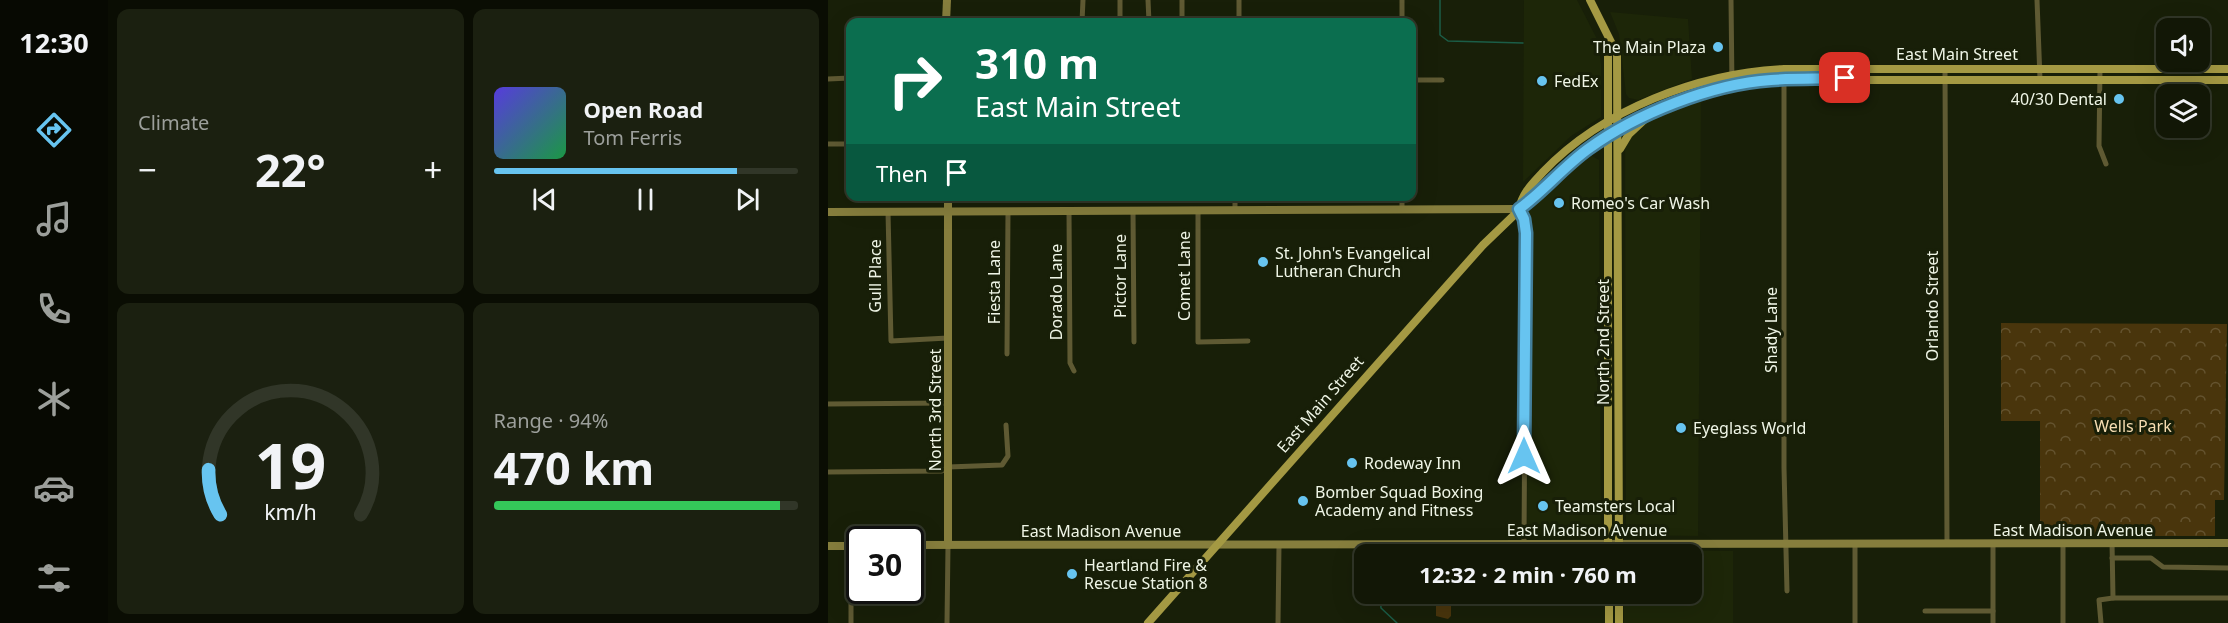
<!DOCTYPE html>
<meta charset="utf-8">
<style>
body{margin:0;font-family:"Noto Sans",sans-serif;background:#1b2010;color:#f1f3f6;height:100vh;display:flex;flex-direction:column;font-size:22px;white-space:nowrap}
*{box-sizing:border-box;margin:0}
p{font-size:20px;color:#9c9f9b}
.icon{flex:none;width:33px;height:33px;fill:none;stroke:currentColor;stroke-width:2;stroke-linecap:round;stroke-linejoin:round}
.map{position:relative;flex:1;overflow:hidden}
.sheet{display:flex;flex-direction:column;gap:9px;padding:9px;background:#0a0d03;width:720px}
.sheet>*{flex:none}
.guide{position:absolute;left:18px;top:18px;width:570px;height:183px;border-radius:12px;box-shadow:0 6px 24px #0002,0 0 0 2px #313628;background:#0b6e4f;color:#fff;overflow:hidden}
.fabs{position:absolute;left:1328px;top:18px;display:grid;gap:12px}
.fabs a{display:grid;place-items:center;width:54px;height:54px;border-radius:12px;background:#121706;box-shadow:0 6px 24px #0002,0 0 0 2px #313628;font-size:30px}
.speed{position:absolute;left:18px;top:526px;display:flex;gap:12px;font-size:30px;font-weight:700;text-align:center}
.speed>*{display:grid;place-content:center;width:78px;height:78px;border-radius:50%;background:#121706;box-shadow:0 6px 24px #0002,0 0 0 2px #313628;line-height:1}
.speed .limit{border:3px solid #111;border-radius:9px;background:#fff;color:#111}
.pin{position:absolute;display:grid;place-items:center;width:51px;height:51px;color:#fff;margin:-26px;border-radius:12px;box-shadow:0 3px 9px #0006}
.me{position:absolute;width:66px;margin:-33px;rotate:0deg;stroke-linejoin:round;filter:drop-shadow(0 0 4px #0008)}
.turn{display:flex;align-items:center;gap:21px;height:126px;padding:0 30px;font-size:27px}
.turn .icon{width:78px;height:78px;stroke-width:2.5}
.turn b{display:block;font-size:42px;line-height:51px}
.then{display:flex;align-items:center;height:57px;padding:0 30px;background:#0003;gap:12px;font-size:22px}
.big{font-size:45px;font-weight:700;line-height:1.1}
.sheet .card{flex:1;display:flex;flex-direction:column;justify-content:center;gap:9px;min-width:0;padding:0 21px;border-radius:12px;background:#1b2010}
.sheet .dial{align-items:center;gap:0}
.dial svg{height:156px;overflow:visible;fill:none;stroke:#313628;stroke-width:7;stroke-linecap:round;text-anchor:middle}
.dial text{fill:#f1f3f6;stroke:none}
.song{display:flex;align-items:center;gap:18px}
.cover{width:72px;height:72px;border-radius:9px;background:linear-gradient(135deg,hsl(250 70% 55%),hsl(140 70% 35%))}
.played{height:6px;border-radius:3px;background:linear-gradient(90deg,#67c4f0 80%,#313628 80%)}
.keys{display:flex;justify-content:space-around;direction:ltr}
.heat{display:flex;justify-content:space-between;align-items:center;font-size:33px;direction:ltr}
.charge{height:9px;border-radius:4px;background:linear-gradient(90deg,#34c759 94%,#313628 0)}
.sheet .tiles{flex:1;display:grid;gap:9px;grid-template-columns:repeat(2,1fr)}
.trip{position:absolute;left:526px;top:544px;width:348px;height:60px;border-radius:12px;background:#121706;box-shadow:0 6px 24px #0002,0 0 0 2px #313628;font-weight:700;line-height:60px;text-align:center}
main{display:flex;flex:1;min-height:0}
.tab-bar{display:flex;flex-direction:column;width:108px;justify-content:space-around;align-items:center;background:#070902;color:#9c9f9b}
.tab-bar .icon{width:42px;height:42px}
.tab-bar .current{color:#67c4f0}
.tab-bar b{font-size:27px;color:#f1f3f6}
.map>svg:first-child{display:block}
.built{fill:#1d2608}
.grass{fill:#49350c}
.park{fill:url(#park-crowns)}
.lines{fill:none;stroke-linecap:round;stroke-linejoin:round}
.stream{stroke:#1b5d47;stroke-width:1.5}
.street{stroke:#5f5a33;stroke-width:5}
.secondary{stroke:#867e3d;stroke-width:8}
.primary{stroke:#a49943;stroke-width:8}
.route-casing{stroke:#437f9c;stroke-width:15}
.route{stroke:#67c4f0;stroke-width:10}
.poi-dot{fill:#67c4f0;stroke:#181f08;stroke-width:2}
.labels{text-anchor:middle;dominant-baseline:central;stroke-width:6;stroke-linejoin:round;paint-order:stroke}
.poi-label{font-size:16px;fill:#eff5e6;stroke:#181f08;text-anchor:start}
.street-label{font-size:16px;fill:#eff5e6;stroke:#181f08}
.park-label{font-size:16px;fill:#f7ddb2;stroke:#181f08}
</style>
<main>
<nav class="tab-bar">
<b>12:30</b>
<svg class="icon current" aria-label="directions" viewBox="0 0 24 24"><path d="M12 3l9 9-9 9-9-9zM9 14v-3h6M13 9l2 2-2 2"/></svg>
<svg class="icon" aria-label="music" viewBox="0 0 24 24"><path d="M9 18V5l10-2v13"/><circle cx="6" cy="18" r="3"/><circle cx="16" cy="16" r="3"/></svg>
<svg class="icon" aria-label="phone" viewBox="0 0 24 24"><path d="M5 4h4l2 5-3 2q2 4 5 5l2-3 5 2v4C11 20 4 13 5 4z"/></svg>
<svg class="icon" aria-label="climate" viewBox="0 0 24 24"><path d="M12 3v18M4 7l16 10M4 17L20 7"/></svg>
<svg class="icon" aria-label="car" viewBox="0 0 24 24"><path d="M5 17H2v-5l4-1 3-4h7l3 4 3 1v5h-3M9 17h6M6 11h13"/><circle cx="7" cy="17" r="2"/><circle cx="17" cy="17" r="2"/></svg>
<svg class="icon" aria-label="filters" viewBox="0 0 24 24"><path d="M4 7h16M4 17h16"/><circle cx="9" cy="7" r="2"/><circle cx="15" cy="17" r="2"/></svg>
</nav>
<section class="sheet">
<div class="tiles">
<div class="card"><p>Climate</p>
<div class="heat"><a>−</a><b class="big">22°</b><a>+</a></div>
</div>
<div class="card">
<div class="song"><i class="cover"></i><div><b>Open Road</b><p>Tom Ferris</p></div></div>
<div class="played"></div>
<div class="keys"><svg class="icon" aria-label="previous" viewBox="0 0 24 24"><path d="M18 5L8 12l10 7zM5 5v14"/></svg><svg class="icon" aria-label="pause" viewBox="0 0 24 24"><path d="M8 5v14M16 5v14"/></svg><svg class="icon" aria-label="next" viewBox="0 0 24 24"><path d="M6 5l10 7-10 7zM19 5v14"/></svg></div>
</div>
<div class="card dial"><svg viewBox="0 0 100 80">
<path d="M14 69A42 42 0 1 1 86 69"/>
<path d="M14 69A42 42 0 0 1 8 46" stroke="#67c4f0"/>
<text x="50" y="56" font-size="32" font-weight="700">19</text>
<text x="50" y="72" font-size="11">km/h</text>
</svg></div>
<div class="card"><p>Range · 94%</p><b class="big">470 km</b><div class="charge"></div></div>
</div>
</section>
<div class="map">
<svg width="1400" height="623" viewBox="0 0 1400 623">
<defs>
<pattern id="park-crowns" width="20" height="18" patternUnits="userSpaceOnUse" patternTransform="scale(1.5)"><rect width="20" height="18" fill="#49350c"/><path d="M2 6a3 3 0 1 1 6 0M12 15a3 3 0 1 1 6 0" fill="none" stroke="#64532f"/></pattern>
</defs>
<rect width="100%" height="100%" fill="#181f08"/>
<g class="built">
<polygon points="696,0 749,0 770,41 773,64 773,117 743,136 695,182"/>
<polygon points="782,12 860,19 864,79 810,100 801,98 798,94 791,34"/>
<polygon points="873,100 870,536 798,535 797,137 810,123"/>
<polygon points="764,156 771,160 773,535 699,534 701,211 751,163"/>
<polygon points="803,550 905,551 905,623 796,623 796,594 864,594 864,555 797,555"/>
</g>
<polygon class="grass" points="608,594 623,594 623,616 620,619 608,616"/>
<polygon class="park" points="1173,323 1399,324 1396,500 1387,500 1387,536 1212,536 1212,421 1173,421"/>
<g class="lines">
<g class="stream">
<polyline points="612,0 612,35 620,41 695,43"/>
<polyline points="552,547 552,555"/>
<polyline points="552,594 553,608 569,623"/>
</g>
<g class="street">
<polyline points="292,0 292,22"/>
<polyline points="320,0 321,22"/>
<polyline points="354,0 354,22"/>
<polyline points="411,0 411,22"/>
<polyline points="574,0 574,22"/>
<polyline points="903,0 904,86"/>
<polyline points="1209,0 1212,79"/>
<polyline points="254,22 255,0"/>
<polyline points="956,69 956,468 959,591"/>
<polyline points="1117,69 1119,543"/>
<polyline points="1272,69 1271,146 1278,164"/>
<polyline points="0,79 22,78"/>
<polyline points="584,80 614,80"/>
<polyline points="0,144 22,144"/>
<polyline points="407,196 407,210"/>
<polyline points="574,196 574,209"/>
<polyline points="691,209 696,219 698,233 696,543"/>
<polyline points="305,210 306,342"/>
<polyline points="370,210 370,342 420,341"/>
<polyline points="241,211 242,363 246,371"/>
<polyline points="60,212 63,341 120,338"/>
<polyline points="179,354 180,211"/>
<polyline points="0,404 120,403"/>
<polyline points="0,472 114,471 120,467 174,465 180,456 178,425"/>
<polyline points="1284,542 1285,598"/>
<polyline points="1165,543 1165,623"/>
<polyline points="1235,543 1235,623"/>
<polyline points="1027,544 1027,623"/>
<polyline points="23,546 23,623"/>
<polyline points="1284,558 1323,558 1335,567 1400,568"/>
<polyline points="1097,611 1165,611"/>
<polyline points="119,623 120,545"/>
<polyline points="450,623 451,545"/>
<polyline points="1273,623 1271,600 1285,598 1400,598"/>
</g>
<g class="secondary">
<polyline points="118,22 119,0"/>
<polyline points="120,196 120,545"/>
<polyline points="0,212 691,209"/>
<polyline points="82,545 1400,543"/>
<polyline points="0,546 32,546"/>
</g>
<g class="primary">
<polyline points="762,0 789,54 791,555"/>
<polyline points="792,149 801,134 816,120"/>
<path d="M691,209C695,192 704,184 715,172C775,109 871,73 956,69H1400"/>
<polyline points="780,555 780,55 784,44"/>
<polyline points="781,594 781,623"/>
<polyline points="320,623 655,245 737,166 780,137 830,111 896,88 943,80 1400,80"/>
<polyline points="791,623 791,594"/>
</g>
</g>
<g class="lines">
<defs>
<path id="route" d="M696,456L698,233L696,219L691,209C716,191 735,167 760,149C808,114 883,84 943,80C967,78 992,79 1017,78"/>
</defs>
<use href="#route" class="route-casing"/>
<use href="#route" class="route"/>
</g>
<g class="poi-dot">
<circle cx="890" cy="47" r="6"/>
<circle cx="714" cy="81" r="6"/>
<circle cx="1291" cy="99" r="6"/>
<circle cx="731" cy="203" r="6"/>
<circle cx="435" cy="262" r="6"/>
<circle cx="853" cy="428" r="6"/>
<circle cx="524" cy="463" r="6"/>
<circle cx="475" cy="501" r="6"/>
<circle cx="715" cy="506" r="6"/>
<circle cx="244" cy="574" r="6"/>
</g>
<g class="labels">
<g class="poi-label">
<text x="878" y="47" text-anchor="end">The Main Plaza</text>
<text x="726" y="81">FedEx</text>
<text x="1279" y="99" text-anchor="end">40/30 Dental</text>
<text x="743" y="203">Romeo's Car Wash</text>
<text x="447" y="253">St. John's Evangelical<tspan x="447" dy="18">Lutheran Church</tspan></text>
<text x="865" y="428">Eyeglass World</text>
<text x="536" y="463">Rodeway Inn</text>
<text x="487" y="492">Bomber Squad Boxing<tspan x="487" dy="18">Academy and Fitness</tspan></text>
<text x="727" y="506">Teamsters Local</text>
<text x="256" y="565">Heartland Fire &amp;<tspan x="256" dy="18">Rescue Station 8</tspan></text>
</g>
<g class="street-label">
<text x="1129" y="54">East Main Street</text>
<text transform="translate(47 276) rotate(-90)">Gull Place</text>
<text transform="translate(292 276) rotate(-90)">Pictor Lane</text>
<text transform="translate(356 276) rotate(-90)">Comet Lane</text>
<text transform="translate(166 282) rotate(-90)">Fiesta Lane</text>
<text transform="translate(228 292) rotate(-90)">Dorado Lane</text>
<text transform="translate(1104 306) rotate(-90)">Orlando Street</text>
<text transform="translate(943 330) rotate(-90)">Shady Lane</text>
<text transform="translate(775 342) rotate(-90)">North 2nd Street</text>
<text transform="translate(492 404) rotate(-49)">East Main Street</text>
<text transform="translate(107 410) rotate(-90)">North 3rd Street</text>
<text x="759" y="530">East Madison Avenue</text>
<text x="1245" y="530">East Madison Avenue</text>
<text x="273" y="531">East Madison Avenue</text>
</g>
<g class="park-label">
<text x="1305" y="426">Wells Park</text>
</g>
</g>
</svg>
<div class="fabs">
<a><svg class="icon" aria-label="sound" viewBox="0 0 24 24"><path d="M4 9h4l5-4v14l-5-4H4zM17 9q2 3 0 6"/></svg></a>
<a><svg class="icon" aria-label="layers" viewBox="0 0 24 24"><path d="M12 4l9 5-9 5-9-5zM3 14l9 5 9-5"/></svg></a>
</div>
<div class="speed"><div class="limit">30</div></div>
<div class="pin" style="left:1017px;top:78px;background:#d93025"><svg class="icon" aria-label="arrive" viewBox="0 0 24 24"><path d="M6 21V4h12l-3 4 3 4H6"/></svg></div>
<svg class="me" style="left:696px;top:456px" viewBox="-20 -20 40 40"><path d="M0-17L14 15 0 8-14 15z" fill="#67c4f0" stroke="#fff" stroke-width="4"/></svg>
<div class="trip">12:32 · 2 min · 760 m</div>
<div class="guide">
<div class="turn"><svg class="icon" aria-label="right" viewBox="0 0 24 24"><path d="M7 20v-9h11M14 6l5 5-5 5"/></svg><div><b>310 m</b>East Main Street</div></div>
<div class="then">Then<svg class="icon" aria-label="arrive" viewBox="0 0 24 24"><path d="M6 21V4h12l-3 4 3 4H6"/></svg></div>
</div>
</div>
</main>
